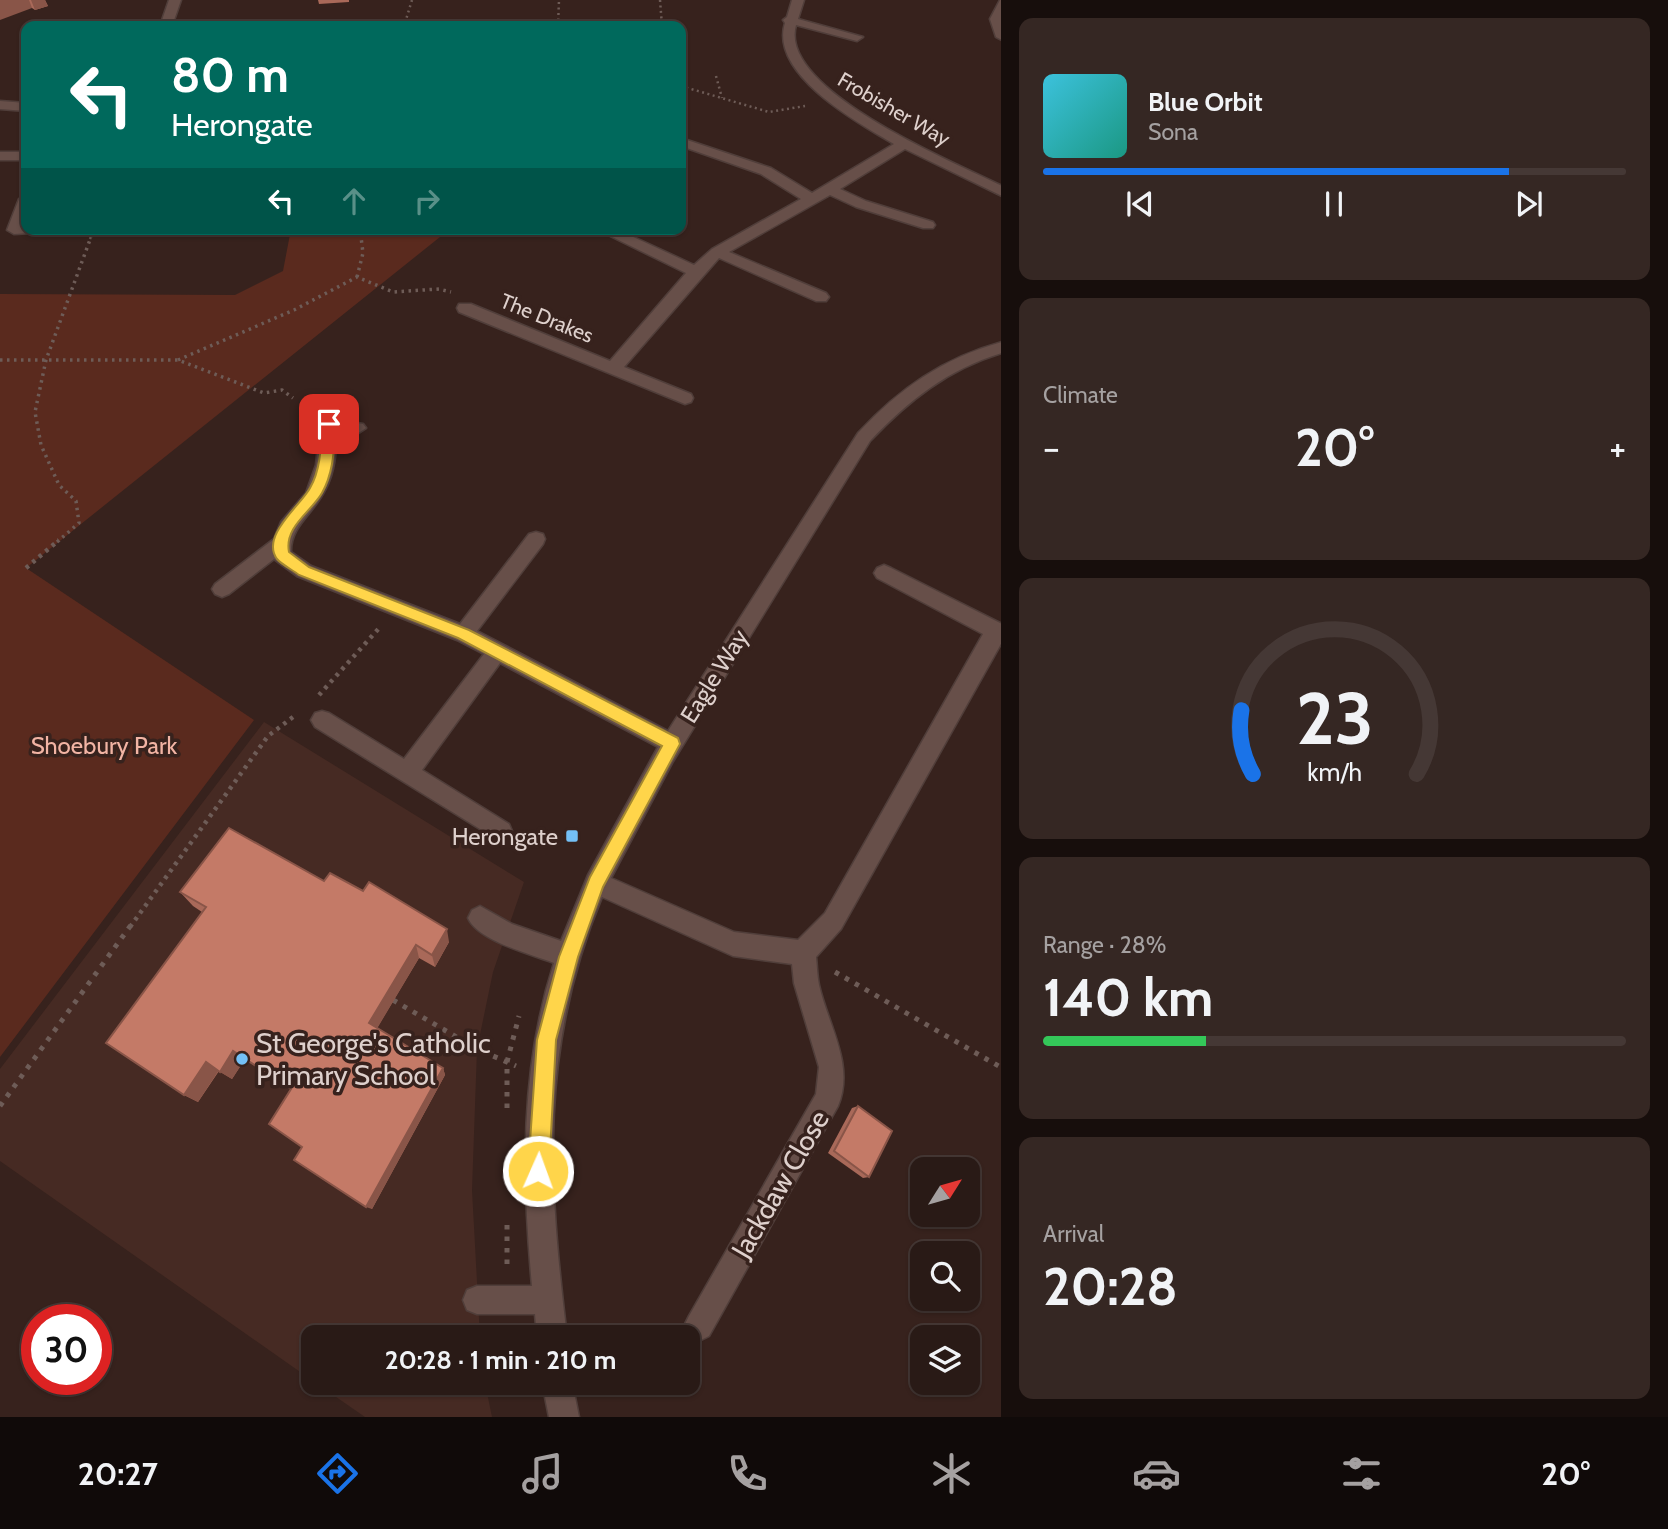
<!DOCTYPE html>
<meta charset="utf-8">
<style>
body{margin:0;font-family:Cabin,sans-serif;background:#352723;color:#f1f3f6;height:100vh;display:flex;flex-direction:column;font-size:26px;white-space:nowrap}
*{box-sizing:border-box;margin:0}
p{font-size:23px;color:#a5a1a1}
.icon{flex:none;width:38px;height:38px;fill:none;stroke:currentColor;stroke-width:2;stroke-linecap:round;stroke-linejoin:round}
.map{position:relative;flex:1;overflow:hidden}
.drawer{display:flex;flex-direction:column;gap:18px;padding:18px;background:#170e0c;width:667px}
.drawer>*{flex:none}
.guide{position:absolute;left:21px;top:21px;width:665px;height:214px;border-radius:14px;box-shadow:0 2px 5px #0004,0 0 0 2px #453835;background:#00695c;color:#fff;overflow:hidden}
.needle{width:46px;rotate:53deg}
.controls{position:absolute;left:910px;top:1157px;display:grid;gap:14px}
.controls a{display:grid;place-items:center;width:70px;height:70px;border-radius:14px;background:#291a16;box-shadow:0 2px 5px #0004,0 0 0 2px #453835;font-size:35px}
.speed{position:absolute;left:21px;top:1304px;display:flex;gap:14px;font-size:35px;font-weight:700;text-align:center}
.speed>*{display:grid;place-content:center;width:91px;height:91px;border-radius:50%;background:#291a16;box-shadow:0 2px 5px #0004,0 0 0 2px #453835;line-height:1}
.speed .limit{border:10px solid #d22;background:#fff;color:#111}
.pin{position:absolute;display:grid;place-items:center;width:60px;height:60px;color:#fff;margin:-30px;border-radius:14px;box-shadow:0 4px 10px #0006}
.me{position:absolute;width:77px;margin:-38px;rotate:2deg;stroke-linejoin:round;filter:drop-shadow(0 0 5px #0008)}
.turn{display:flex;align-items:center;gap:24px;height:147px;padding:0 35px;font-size:32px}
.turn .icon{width:91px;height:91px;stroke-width:2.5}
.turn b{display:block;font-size:49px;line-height:60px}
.lanes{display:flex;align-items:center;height:66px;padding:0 35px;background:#0003;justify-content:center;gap:35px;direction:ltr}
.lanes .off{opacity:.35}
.big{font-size:52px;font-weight:800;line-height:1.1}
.drawer .card{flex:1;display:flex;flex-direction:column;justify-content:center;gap:10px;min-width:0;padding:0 24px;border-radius:14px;background:#352723}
.drawer .dial{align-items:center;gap:0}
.dial svg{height:182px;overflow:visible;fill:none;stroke:#453835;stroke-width:7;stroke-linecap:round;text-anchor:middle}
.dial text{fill:#f1f3f6;stroke:none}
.song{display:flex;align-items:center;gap:21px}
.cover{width:84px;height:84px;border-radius:10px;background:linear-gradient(135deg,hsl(190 70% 55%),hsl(170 70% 35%))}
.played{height:7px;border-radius:4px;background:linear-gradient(90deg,#1a73e8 80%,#453835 80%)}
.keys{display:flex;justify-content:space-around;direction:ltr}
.heat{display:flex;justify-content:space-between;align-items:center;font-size:38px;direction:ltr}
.charge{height:10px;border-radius:5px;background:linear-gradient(90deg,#34c759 28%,#453835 0)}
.trip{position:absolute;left:301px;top:1325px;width:399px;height:70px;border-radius:14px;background:#291a16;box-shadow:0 2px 5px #0004,0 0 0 2px #453835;font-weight:800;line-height:70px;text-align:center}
.tabs{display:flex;height:112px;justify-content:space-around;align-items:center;background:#100a09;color:#a5a1a1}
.tabs .icon{width:49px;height:49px}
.tabs .current{color:#1a73e8}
.tabs b{font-size:32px;color:#f1f3f6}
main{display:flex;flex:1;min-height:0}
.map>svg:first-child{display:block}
.built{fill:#462a23}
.green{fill:#5a2a1e}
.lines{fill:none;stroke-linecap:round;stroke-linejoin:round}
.minor-casing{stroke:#503e3a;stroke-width:3}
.path-far3{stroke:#6e5c57;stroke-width:2.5;stroke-dasharray:2 3.5;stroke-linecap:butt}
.path-far2{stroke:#6e5c57;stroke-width:3.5;stroke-dasharray:2.5 4.5;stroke-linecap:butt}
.path-far1{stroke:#6e5c57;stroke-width:4.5;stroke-dasharray:3.5 5;stroke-linecap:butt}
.path{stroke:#6e5c57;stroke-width:5;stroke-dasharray:4.5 7;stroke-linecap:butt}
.minor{fill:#674f49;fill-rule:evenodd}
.wall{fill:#a96959}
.shaded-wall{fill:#895548}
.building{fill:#c47a67;stroke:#895548;stroke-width:2}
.route{fill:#ffd54a;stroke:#a68a30;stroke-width:2}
.poi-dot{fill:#74c0f6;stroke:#37221d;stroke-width:2.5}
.labels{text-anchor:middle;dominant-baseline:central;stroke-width:7;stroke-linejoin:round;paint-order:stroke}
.far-street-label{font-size:21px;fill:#ded0cc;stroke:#37221d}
.street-label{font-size:24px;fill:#ded0cc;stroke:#37221d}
.park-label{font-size:24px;fill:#f2b4a4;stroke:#37221d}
.poi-label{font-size:24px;fill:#ded0cc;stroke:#37221d;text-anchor:end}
.near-poi-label{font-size:28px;fill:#ded0cc;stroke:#37221d;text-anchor:start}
.near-street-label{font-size:28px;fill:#ded0cc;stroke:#37221d}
</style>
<main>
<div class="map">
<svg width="1002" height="1417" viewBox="0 0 1002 1417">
<rect width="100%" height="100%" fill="#37221d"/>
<g class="built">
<polygon points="264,722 524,882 493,972 477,1049 472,1190 480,1337 313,1337 313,1381 0,1161 0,1069"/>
<polygon points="316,1383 485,1383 492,1417 365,1417"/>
</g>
<polygon class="green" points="291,229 450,229 26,568 254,720 0,1057 0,294 235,295 283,271"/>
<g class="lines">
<defs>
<g id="minor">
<polygon points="169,0 181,0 172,26 160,26"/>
<path d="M792,0H804L798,19L863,37L857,41L796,25C777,90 956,163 1002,186V196L905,149L840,189L866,201L933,222L935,225L933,228H923L856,207L830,195L729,252L826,293L829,297L826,301H816L719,258L624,367L691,394L693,398L691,402L685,404L459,312L457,308L459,304H471L610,361L686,273L596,229H616L694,265L712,249L801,199L761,174L681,146V138L771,168L812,193L894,144C858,123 769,74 785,23L783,20L787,17Z"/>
<polygon points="1000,0 1002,0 1002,40 996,37 990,19"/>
<polygon points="0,101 26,103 26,111 0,109"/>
<rect x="0" y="152" width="26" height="8"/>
<polygon points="26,195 26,217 23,225 26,225 26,229 51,229 49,232 14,234 7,230 19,199"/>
<path d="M1002,342V353C948,369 908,401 870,441L672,763L611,878L734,932L798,940L825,913L983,634L877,578L874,573L877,568L884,565L891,568L1002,624V642L841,929L816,957C817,966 817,976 819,985C828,1025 855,1065 838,1106L709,1336L699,1341L689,1336L684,1326L689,1316L816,1094L819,1067L794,983L792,964L733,956L602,897C539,1047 548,1180 567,1337H537L535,1314H477L467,1310L463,1300L467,1290L477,1286H532C522,1177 520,1068 554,963C531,954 478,941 468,918L472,910L480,906L512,924L561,941L588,875L658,747L500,663L422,770L509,824L512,831L509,838L501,842L315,727L311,720L315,713L322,711L329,713L404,759L484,654L457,640L297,576L274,559L229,594L222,597L215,594L212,589L215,584L274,539L281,522L306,493L316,465L320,426L302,410L311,404L334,419L363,424L366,428L357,434L337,431C336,451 335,472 325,490C315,512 290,526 291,552L311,566L460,624L529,534L536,532L543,534L545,539L543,544L477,631L668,731L858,433C899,389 943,358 1002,342Z"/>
<polygon points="542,1382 572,1382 579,1417 549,1417"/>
</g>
</defs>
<use href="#minor" class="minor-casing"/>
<g class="path-far3">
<polyline points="660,0 662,26"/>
<polyline points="405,23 412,0"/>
<polyline points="558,26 559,0"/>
<polyline points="716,76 722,98"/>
<polyline points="681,86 769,112 805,106"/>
<polyline points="358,229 362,239"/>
<polyline points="90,239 94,229"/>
</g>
<g class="path-far2">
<polyline points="357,277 363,253 361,237"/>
<polyline points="0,360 178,360 264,393 282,390 293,398"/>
<polyline points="178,360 294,310 357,277 393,292 439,289 451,292"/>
<polyline points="57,542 79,523 76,501 59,485 41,445 35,412 46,360 91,237"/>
</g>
<g class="path-far1">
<polyline points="26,568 59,540"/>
<polyline points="319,695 381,626"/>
<polyline points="130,927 268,736 297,714"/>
</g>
<g class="path">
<polyline points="835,972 1002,1068"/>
<polyline points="393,1000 477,1049 516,1066"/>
<polyline points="0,1106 131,925"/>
<polyline points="507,1108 507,1062 519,1016"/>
<polyline points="507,1225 507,1269"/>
</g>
<use href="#minor" class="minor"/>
</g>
<g class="wall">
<polygon points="0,0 45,0 48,6 35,10 32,8"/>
<polygon points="318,0 349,0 349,2 319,4"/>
<polygon points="324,881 449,942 435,967 419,958 377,1028 443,1068 445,1075 372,1209 302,1147 291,1089 245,1059 232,1079 219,1071 198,1102 184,1095 202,912 193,906 180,892"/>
<polygon points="858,1106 869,1177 863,1178 828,1153 852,1108"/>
</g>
<g class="shaded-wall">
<polygon points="0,0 29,0 32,8 0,20"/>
<polygon points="31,0 45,0 48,6 35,10"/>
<polygon points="447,929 449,942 435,967 432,955"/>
<polygon points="416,945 419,958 375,1032 369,1023"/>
<polygon points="233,1051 245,1059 232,1079 220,1072"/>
<polygon points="206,1062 219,1070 198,1102 184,1095"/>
<polygon points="443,1068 445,1075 372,1209 366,1207"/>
</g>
<g class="building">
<polygon points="229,828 324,881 330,873 363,891 369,882 447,929 432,955 416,945 369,1023 443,1068 366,1207 294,1160 302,1147 269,1124 291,1089 233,1051 220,1072 206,1062 184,1095 106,1043 206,907 180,892"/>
<polygon points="858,1106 892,1131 869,1177 834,1151"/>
</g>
<path class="route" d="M329,419L336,424C334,447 334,472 322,493C311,512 284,527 289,552L309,567L469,630L678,738L680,744L603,887L578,957L556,1040L549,1171L546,1178L538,1181L531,1178L528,1171L537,1040L559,957L590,877L662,746L458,638L299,575C293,570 282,565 277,559C260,536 301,505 310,488C321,469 321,445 322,424Z"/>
<g class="poi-dot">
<rect x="565" y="829" width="14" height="14" rx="3.5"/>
<circle cx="242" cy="1059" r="7"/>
</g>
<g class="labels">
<g class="far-street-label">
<text transform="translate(894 109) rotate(30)">Frobisher Way</text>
<text transform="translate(547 318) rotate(22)">The Drakes</text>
</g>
<g class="street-label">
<text transform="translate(714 676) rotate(-58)">Eagle Way</text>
</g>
<g class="park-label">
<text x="104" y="745">Shoebury Park</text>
</g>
<g class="poi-label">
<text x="558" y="836">Herongate</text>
</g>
<g class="near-poi-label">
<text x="256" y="1043">St George's Catholic<tspan x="256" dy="32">Primary School</tspan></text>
</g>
<g class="near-street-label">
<text transform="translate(780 1184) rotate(-60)">Jackdaw Close</text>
</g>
</g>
</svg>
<div class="controls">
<a><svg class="needle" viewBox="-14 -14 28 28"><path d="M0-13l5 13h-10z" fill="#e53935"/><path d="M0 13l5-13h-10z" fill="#a5a1a1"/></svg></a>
<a><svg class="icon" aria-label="search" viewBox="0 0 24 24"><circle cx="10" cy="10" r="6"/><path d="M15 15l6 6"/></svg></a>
<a><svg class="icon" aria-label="layers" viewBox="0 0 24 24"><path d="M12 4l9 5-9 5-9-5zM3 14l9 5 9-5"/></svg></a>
</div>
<div class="speed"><div class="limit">30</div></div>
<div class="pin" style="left:329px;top:424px;background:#d93025"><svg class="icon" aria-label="arrive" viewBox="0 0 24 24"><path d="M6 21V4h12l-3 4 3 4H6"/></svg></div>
<svg class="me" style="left:538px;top:1171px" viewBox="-20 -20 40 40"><circle r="17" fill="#ffd54a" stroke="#fff" stroke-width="3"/><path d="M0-11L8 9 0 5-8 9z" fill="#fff"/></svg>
<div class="trip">20:28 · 1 min · 210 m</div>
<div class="guide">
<div class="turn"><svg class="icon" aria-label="left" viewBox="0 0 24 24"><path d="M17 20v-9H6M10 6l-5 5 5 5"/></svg><div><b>80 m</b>Herongate</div></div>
<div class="lanes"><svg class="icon" aria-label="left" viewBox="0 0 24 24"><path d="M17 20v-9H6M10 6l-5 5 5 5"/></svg><svg class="icon off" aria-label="ahead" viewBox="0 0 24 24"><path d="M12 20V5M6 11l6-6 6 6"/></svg><svg class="icon off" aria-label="right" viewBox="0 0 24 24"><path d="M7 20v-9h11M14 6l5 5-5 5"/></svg></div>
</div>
</div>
<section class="drawer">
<div class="card">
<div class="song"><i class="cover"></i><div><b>Blue Orbit</b><p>Sona</p></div></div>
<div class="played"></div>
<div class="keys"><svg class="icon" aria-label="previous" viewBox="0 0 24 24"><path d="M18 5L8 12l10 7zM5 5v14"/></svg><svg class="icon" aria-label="pause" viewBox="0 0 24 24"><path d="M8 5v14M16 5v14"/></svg><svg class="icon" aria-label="next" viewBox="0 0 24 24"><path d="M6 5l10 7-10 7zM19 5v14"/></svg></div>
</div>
<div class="card"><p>Climate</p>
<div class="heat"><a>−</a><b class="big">20°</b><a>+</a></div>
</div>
<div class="card dial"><svg viewBox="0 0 100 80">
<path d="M14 69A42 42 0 1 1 86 69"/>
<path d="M14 69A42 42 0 0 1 9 41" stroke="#1a73e8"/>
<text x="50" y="56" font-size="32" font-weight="700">23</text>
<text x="50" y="72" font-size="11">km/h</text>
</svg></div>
<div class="card"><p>Range · 28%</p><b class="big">140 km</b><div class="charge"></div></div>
<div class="card"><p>Arrival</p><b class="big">20:28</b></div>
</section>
</main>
<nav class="tabs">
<b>20:27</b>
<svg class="icon current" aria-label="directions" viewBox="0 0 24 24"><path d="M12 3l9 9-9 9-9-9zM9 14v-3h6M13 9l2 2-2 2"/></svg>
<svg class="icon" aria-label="music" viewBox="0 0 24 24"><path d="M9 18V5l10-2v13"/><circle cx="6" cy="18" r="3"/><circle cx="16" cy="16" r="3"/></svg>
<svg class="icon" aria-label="phone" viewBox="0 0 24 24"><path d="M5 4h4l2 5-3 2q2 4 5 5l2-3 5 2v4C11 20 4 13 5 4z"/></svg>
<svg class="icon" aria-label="climate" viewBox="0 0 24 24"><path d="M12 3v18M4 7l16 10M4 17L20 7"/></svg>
<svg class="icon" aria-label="car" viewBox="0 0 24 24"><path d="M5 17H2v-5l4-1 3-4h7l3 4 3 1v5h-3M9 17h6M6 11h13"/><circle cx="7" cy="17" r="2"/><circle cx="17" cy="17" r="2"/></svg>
<svg class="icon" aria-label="filters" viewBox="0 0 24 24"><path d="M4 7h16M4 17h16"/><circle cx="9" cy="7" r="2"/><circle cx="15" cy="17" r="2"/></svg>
<b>20°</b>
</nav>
